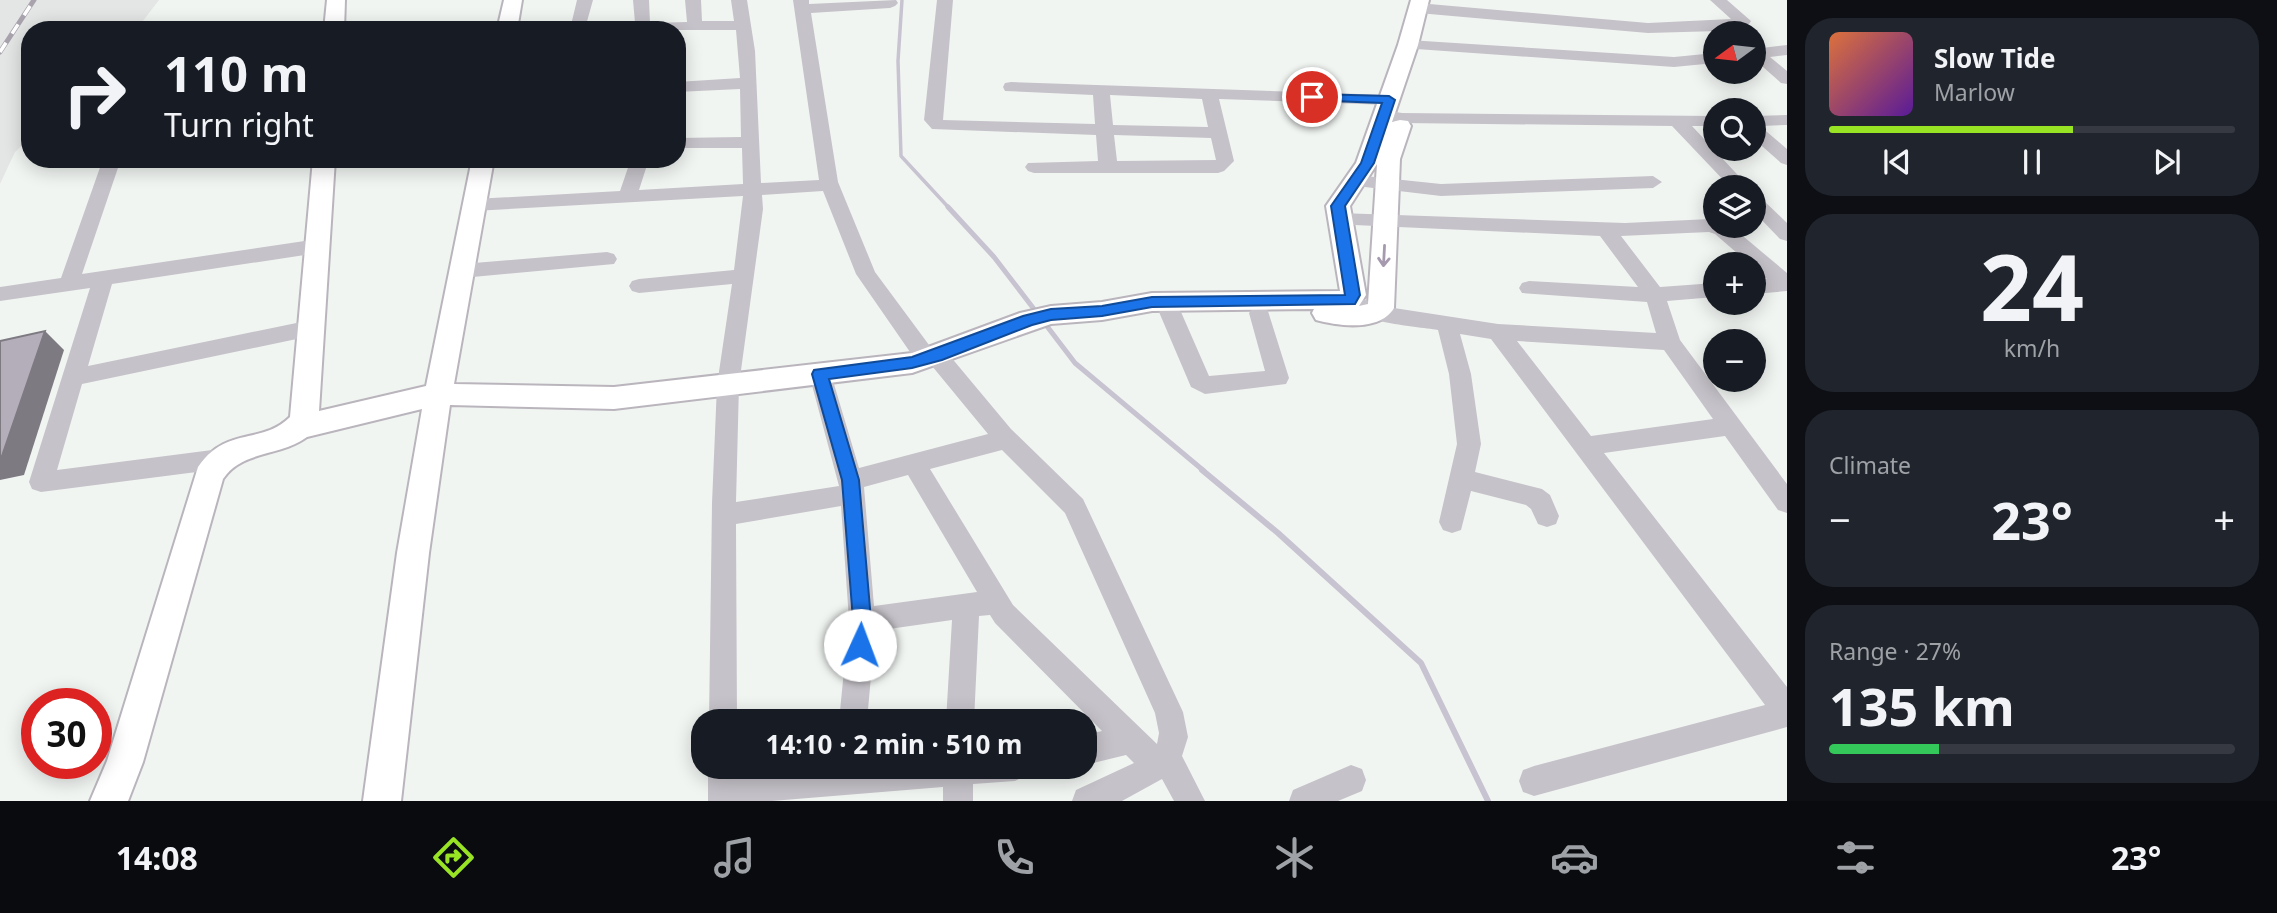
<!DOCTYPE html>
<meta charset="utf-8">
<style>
body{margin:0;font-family:"Noto Sans",sans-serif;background:#20242c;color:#f1f3f6;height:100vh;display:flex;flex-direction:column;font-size:26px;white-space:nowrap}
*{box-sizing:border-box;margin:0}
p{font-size:23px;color:#9ea1a6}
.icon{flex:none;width:38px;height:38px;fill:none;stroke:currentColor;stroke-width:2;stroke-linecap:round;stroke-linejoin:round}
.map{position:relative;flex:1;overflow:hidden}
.details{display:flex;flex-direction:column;gap:18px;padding:18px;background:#0d0f14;width:490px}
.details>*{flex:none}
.top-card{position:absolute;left:21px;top:21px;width:665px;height:147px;border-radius:28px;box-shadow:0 4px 18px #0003;background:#171b24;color:#f1f3f6;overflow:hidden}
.needle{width:46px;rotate:255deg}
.fabs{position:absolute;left:1703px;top:21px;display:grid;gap:14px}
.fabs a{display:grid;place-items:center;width:63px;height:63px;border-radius:50%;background:#171b24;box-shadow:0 4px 18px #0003;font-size:35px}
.speed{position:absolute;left:21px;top:688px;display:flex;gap:14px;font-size:35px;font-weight:700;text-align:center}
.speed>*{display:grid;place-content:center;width:91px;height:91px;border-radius:50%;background:#171b24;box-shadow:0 4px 18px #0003;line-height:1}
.speed .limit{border:10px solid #d22;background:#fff;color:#111}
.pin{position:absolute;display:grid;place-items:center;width:60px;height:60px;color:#fff;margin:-30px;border:4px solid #fff;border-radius:50%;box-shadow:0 2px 7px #0007}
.me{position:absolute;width:77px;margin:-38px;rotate:2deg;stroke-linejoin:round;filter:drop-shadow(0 0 5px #0008)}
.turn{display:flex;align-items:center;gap:24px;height:147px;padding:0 28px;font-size:32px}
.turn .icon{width:91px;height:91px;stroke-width:2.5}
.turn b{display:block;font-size:49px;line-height:60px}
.big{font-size:52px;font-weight:700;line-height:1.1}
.details .tile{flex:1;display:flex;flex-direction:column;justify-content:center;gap:10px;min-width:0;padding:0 24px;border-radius:28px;background:#20242c}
.details .dial{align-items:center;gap:0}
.dial b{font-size:91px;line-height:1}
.song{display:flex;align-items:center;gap:21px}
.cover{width:84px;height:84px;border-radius:10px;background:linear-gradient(135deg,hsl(20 70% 55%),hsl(270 70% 35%))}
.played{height:7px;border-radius:4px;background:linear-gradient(90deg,#98e324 60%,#363941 60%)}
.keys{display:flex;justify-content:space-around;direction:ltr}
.heat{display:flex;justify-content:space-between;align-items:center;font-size:38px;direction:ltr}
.charge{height:10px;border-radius:5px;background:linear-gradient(90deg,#34c759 27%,#363941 0)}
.trip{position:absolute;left:691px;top:709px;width:406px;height:70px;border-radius:28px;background:#171b24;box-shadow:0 4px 18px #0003;font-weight:700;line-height:70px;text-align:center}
.tab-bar{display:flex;height:112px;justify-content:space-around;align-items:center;background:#090b0e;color:#9ea1a6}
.tab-bar .icon{width:49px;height:49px}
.tab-bar .on{color:#98e324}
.tab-bar b{font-size:32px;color:#f1f3f6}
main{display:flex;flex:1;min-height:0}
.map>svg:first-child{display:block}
.built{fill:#e4e6e5}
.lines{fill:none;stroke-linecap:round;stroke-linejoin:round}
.stream-far2{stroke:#c8c3d0;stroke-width:3.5}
.stream-far1{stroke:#c8c3d0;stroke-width:5}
.stream{stroke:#c8c3d0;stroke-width:6}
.major-casing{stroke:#bab5bd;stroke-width:4}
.minor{fill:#c6c2c9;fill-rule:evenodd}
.major{fill:#fff;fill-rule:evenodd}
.rail-casing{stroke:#a9a3ae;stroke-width:5}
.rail{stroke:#fff;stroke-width:3.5;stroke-dasharray:11;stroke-linecap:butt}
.shaded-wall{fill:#7e7a82}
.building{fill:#b4aeba;stroke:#7e7a82;stroke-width:2}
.oneway{stroke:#a69aae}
.route{fill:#1a73e8;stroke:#114b97;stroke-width:2}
</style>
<main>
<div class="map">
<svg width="1787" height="801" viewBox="0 0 1787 801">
<rect width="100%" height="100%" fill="#f1f5f2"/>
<polygon class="built" points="0,0 159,0 136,30 30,30 30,138 15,152 0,184"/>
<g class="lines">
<polyline class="stream-far2" points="902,0 898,61 901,156 950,209"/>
<g class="stream-far1">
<polyline points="948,207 994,257 1037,313"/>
<polyline points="1043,321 1075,363 1204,471"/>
</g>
<polyline class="stream" points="1202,470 1278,533 1421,663 1488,801"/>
<defs>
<g id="major">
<polygon points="327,0 345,0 344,30 324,30"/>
<polygon points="504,0 522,0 517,30 497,30"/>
<path d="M1411,0H1429L1418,45L1392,122L1400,120L1408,121L1411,126L1400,159L1394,308C1380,332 1338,326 1316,320L1312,313L1314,309L1152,311L1102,320L1051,324L912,373L614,409L450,405L429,553L401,801H363L397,553L422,409L307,437C280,457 242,450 223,479L143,762L128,801H90L107,761L198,467C226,426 262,445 290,417L313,159H335L319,411L426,386L472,159H494L454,384L614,387L912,353L1020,313L1051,306L1102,302L1152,293L1340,291L1326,206L1356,163L1398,45ZM1377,164L1368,304L1359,306L1366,295L1350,206Z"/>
</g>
</defs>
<use href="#major" class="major-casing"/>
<g class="minor">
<path d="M577,0H593L586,25L635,23L633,0H649L650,23L687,22L685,0H701L702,21H734L731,0H747L755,51L761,183L819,180L793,0H809V4L896,0L898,3L895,6L890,8L811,13L838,182L875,272L932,349L945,350L1011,429L1083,499L1183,712L1188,737L1182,756L1205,801H1174L1162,779L1122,801H1072L1076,790L1134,763L1126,755L1085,765V735L1102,731L995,623L990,615L979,616L974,721H946L952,620L875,631L867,721H839L849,620L841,506L736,524L737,721H709L712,503L717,385L732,284L639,293L632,291L629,286L632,281L639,279L734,270L743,196L474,211L467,209L464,205L467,201L474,199L620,191L631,159H649L639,190L743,184L742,148H677V138L741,137L740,89L677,92V82L740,78L736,30H552L554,27L571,25ZM823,191L856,274L919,365L932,366L988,434L859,468L831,374L828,368L820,366L812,368L809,374L839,486L736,502L739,385L763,209L762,195ZM1002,450L1065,513L1155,713L1159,733L1157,744L1013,605L930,469ZM908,475L977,592L874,606L864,487Z"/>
<path d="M937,0H953L943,120L1095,124L1093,95L1005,91L1003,87L1005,83L1011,82L1389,95L1398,100L1389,105L1219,99L1234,161L1224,171L1218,173H1034L1028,171L1025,167L1028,163L1098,161L1096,135L932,129L924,120ZM1110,95L1202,99L1208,127L1113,125ZM1114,135L1211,138L1216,160L1117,161Z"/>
<polygon points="1710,0 1727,0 1751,21 1749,24 1719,31 1648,33 1418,13 1410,8 1418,3 1648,23 1731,19"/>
<polygon points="1408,40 1674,57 1715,53 1715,63 1674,67 1402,48 1400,45 1402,42"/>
<polygon points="1787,45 1787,55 1770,57 1787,71 1787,84 1781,83 1754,59 1754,49"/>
<polygon points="1384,110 1402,113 1715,116 1715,126 1692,126 1749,187 1730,187 1672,126 1402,123 1378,119 1375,115"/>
<polygon points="1787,115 1787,125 1760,126 1787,149 1787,165 1781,163 1754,139 1754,116"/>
<polygon points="103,159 121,159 82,274 318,239 325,241 328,246 325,251 318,253 112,284 88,366 311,320 319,322 322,328 319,334 311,336 82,384 57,470 220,449 228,452 232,459 228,466 220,469 41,492 32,489 29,482 90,288 0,301 0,287 61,278"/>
<polygon points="1355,175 1441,184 1653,176 1662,182 1653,188 1441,196 1348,185 1346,181 1348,177"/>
<polygon points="1754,196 1761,198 1787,223 1787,241 1780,239 1754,212"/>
<path d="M1339,213L1625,223L1710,219L1715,220V226H1731L1787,273V291L1754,294V280L1767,279L1715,234L1709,232L1621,236L1660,287L1715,283V297L1667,301L1680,340L1787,484V513L1778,510L1725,436L1604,453L1787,687V727L1534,796L1523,792L1519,781L1523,770L1534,766L1765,705L1491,339L1460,334L1471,374L1481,444L1475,472L1542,489L1550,495L1559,516L1556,524L1547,527L1538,524L1531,509L1526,505L1471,491L1461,530L1452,533L1443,530L1439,522L1457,444L1449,374L1438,330C1414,326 1349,322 1337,300L1340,295L1347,293L1381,306L1498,324L1656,333L1647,302L1522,293L1519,288L1522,283L1529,281L1638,287L1600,236L1332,224L1329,219L1332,214ZM1517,341L1664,350L1713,419L1591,436Z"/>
<polygon points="607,252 614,254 617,259 614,264 462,278 455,276 452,271 455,266 462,264"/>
<polygon points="1170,304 1177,307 1181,312 1209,376 1265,371 1249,313 1253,308 1260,305 1267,308 1289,378 1286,384 1205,394 1191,387 1159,312 1163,307"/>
<polygon points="1351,765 1362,769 1366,780 1362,791 1338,801 1289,801 1293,790"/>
<polygon points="708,766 738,766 738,774 827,766 1030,766 1025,776 1015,781 973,784 973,801 943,801 943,787 772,801 708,801"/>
</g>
<use href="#major" class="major"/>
<defs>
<polyline id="rail" points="0,52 34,0"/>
</defs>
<use href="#rail" class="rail-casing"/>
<use href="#rail" class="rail"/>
</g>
<polygon class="shaded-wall" points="45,331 64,350 24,475 0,480 0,457"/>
<polygon class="building" points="45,331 2,456 0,457 0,341"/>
<defs><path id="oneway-shaft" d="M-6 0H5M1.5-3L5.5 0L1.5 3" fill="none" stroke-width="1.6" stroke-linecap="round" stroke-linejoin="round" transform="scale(1.75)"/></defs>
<use class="oneway" href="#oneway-shaft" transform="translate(1384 256) rotate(93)"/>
<polygon class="route" points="1312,94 1389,96 1395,100 1374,163 1345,206 1360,295 1355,304 1152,307 1102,316 1051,320 1032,325 942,360 912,368 829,379 859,480 871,620 867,652 860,654 853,652 850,645 853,620 842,480 812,374 814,370 912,357 1023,316 1051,309 1102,306 1152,297 1345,295 1331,206 1361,163 1382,103 1308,100 1308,95"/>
</svg>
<div class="fabs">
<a><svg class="needle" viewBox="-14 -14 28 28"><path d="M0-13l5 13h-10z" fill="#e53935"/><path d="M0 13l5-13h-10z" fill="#9ea1a6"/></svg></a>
<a><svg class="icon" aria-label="search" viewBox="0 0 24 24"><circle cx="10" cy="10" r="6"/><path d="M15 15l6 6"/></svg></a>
<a><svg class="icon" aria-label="layers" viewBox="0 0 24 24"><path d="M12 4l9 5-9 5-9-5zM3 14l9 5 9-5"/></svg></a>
<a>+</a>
<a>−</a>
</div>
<div class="speed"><div class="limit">30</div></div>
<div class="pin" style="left:1312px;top:97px;background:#d93025"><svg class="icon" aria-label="arrive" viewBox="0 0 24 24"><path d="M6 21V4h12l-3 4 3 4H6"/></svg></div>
<svg class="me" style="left:860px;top:645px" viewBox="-20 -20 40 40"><circle r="19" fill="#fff"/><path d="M0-13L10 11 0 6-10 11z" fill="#1a73e8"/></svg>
<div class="trip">14:10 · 2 min · 510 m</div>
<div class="top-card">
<div class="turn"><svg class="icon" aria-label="right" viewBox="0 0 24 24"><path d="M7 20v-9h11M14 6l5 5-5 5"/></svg><div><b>110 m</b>Turn right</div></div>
</div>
</div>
<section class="details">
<div class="tile">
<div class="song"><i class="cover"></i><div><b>Slow Tide</b><p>Marlow</p></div></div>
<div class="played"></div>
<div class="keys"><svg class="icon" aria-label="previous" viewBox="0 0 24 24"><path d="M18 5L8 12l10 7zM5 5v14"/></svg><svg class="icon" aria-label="pause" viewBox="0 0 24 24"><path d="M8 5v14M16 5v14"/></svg><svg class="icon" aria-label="next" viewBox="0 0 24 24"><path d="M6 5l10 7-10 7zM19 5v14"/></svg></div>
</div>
<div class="tile dial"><b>24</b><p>km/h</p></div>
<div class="tile"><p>Climate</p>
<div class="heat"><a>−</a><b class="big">23°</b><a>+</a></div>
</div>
<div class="tile"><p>Range · 27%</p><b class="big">135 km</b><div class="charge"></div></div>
</section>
</main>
<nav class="tab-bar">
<b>14:08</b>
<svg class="icon on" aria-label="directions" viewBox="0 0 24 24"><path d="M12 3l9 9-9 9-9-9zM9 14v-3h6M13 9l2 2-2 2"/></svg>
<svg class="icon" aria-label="music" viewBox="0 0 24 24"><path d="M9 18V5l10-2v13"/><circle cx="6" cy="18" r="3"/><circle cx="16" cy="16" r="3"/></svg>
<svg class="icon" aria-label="phone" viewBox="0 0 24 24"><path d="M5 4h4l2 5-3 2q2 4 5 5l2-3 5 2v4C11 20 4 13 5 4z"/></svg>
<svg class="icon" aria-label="climate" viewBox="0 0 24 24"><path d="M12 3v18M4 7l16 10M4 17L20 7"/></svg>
<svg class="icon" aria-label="car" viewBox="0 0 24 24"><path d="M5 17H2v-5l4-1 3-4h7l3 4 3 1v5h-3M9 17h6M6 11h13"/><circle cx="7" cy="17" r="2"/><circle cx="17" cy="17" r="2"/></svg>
<svg class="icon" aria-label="filters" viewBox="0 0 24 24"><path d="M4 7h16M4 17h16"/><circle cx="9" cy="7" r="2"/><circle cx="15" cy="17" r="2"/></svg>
<b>23°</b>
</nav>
